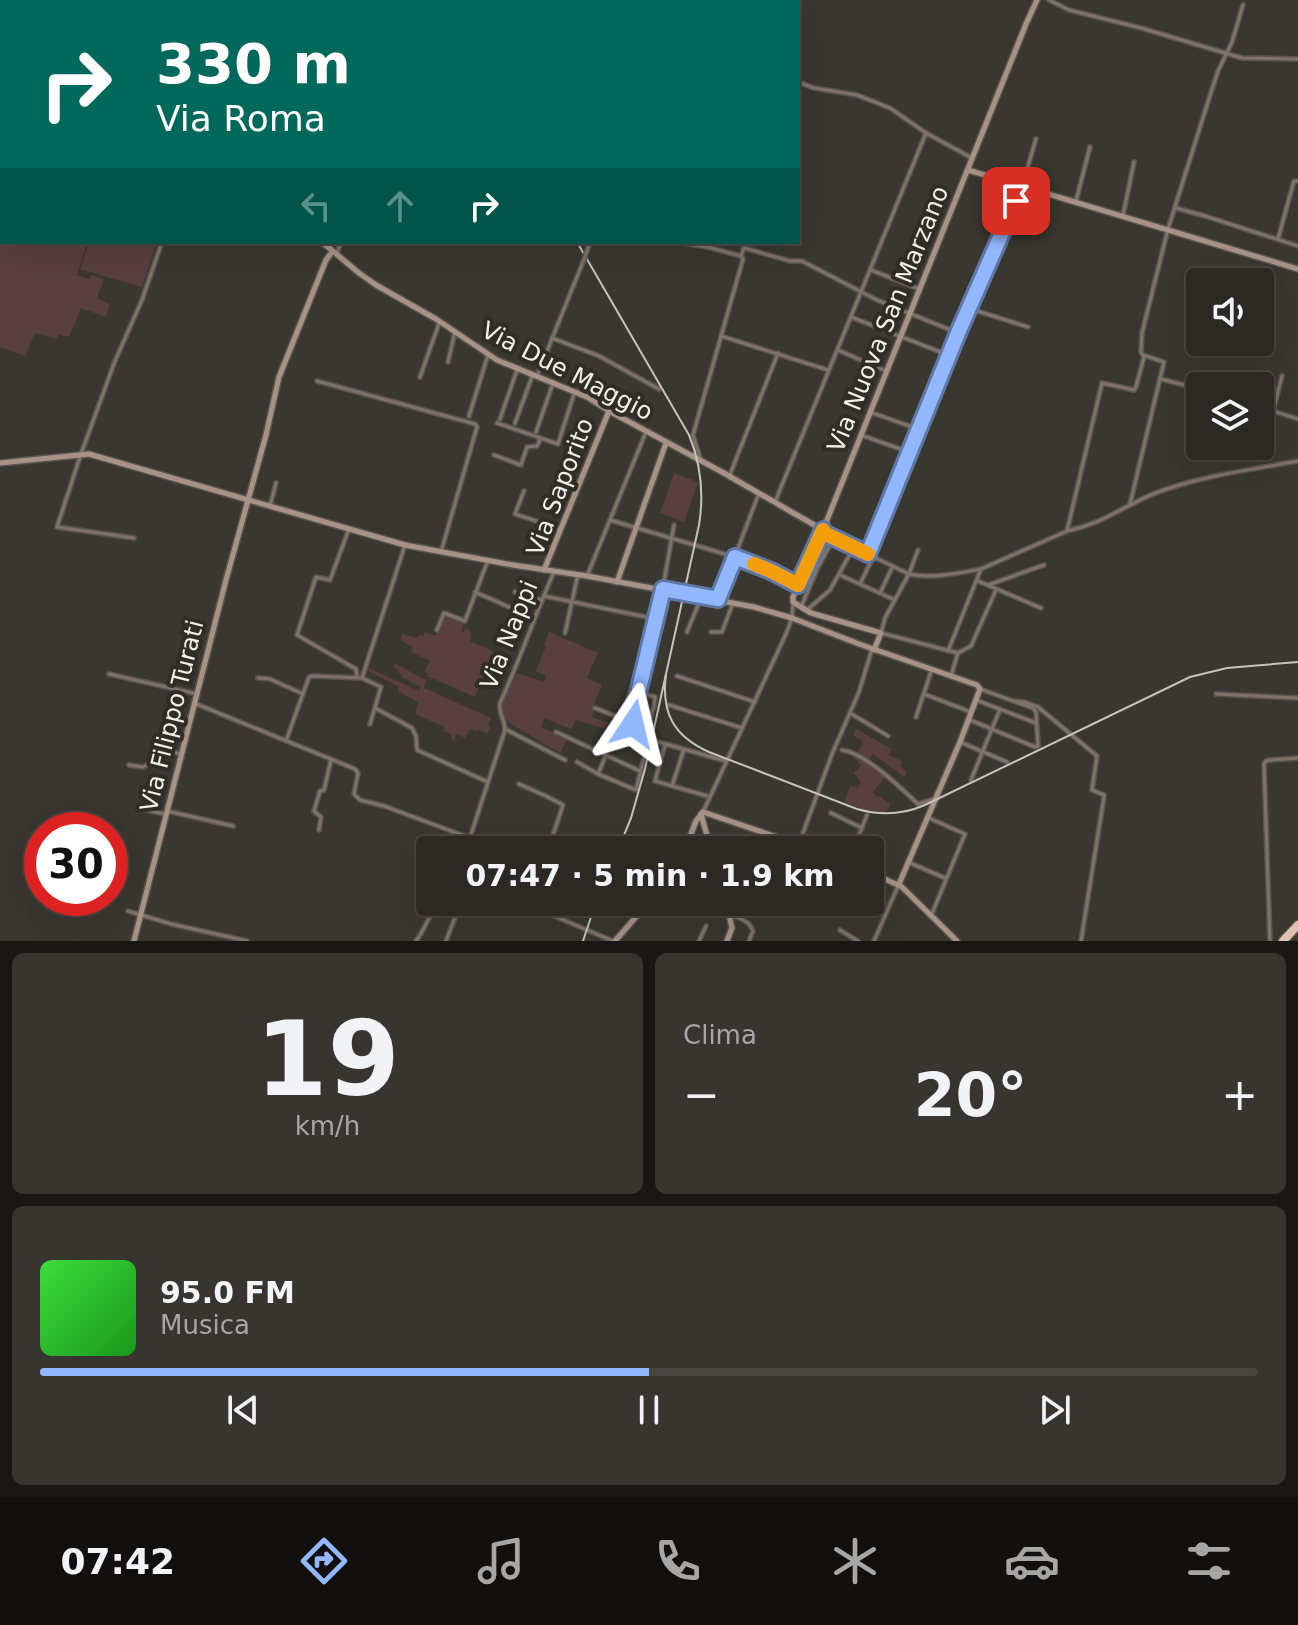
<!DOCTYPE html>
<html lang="it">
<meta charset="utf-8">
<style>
body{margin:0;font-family:"DejaVu Sans",sans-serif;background:#383531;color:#f1f3f6;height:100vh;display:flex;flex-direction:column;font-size:30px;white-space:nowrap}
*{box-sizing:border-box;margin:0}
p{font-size:26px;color:#a6a6a6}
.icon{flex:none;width:44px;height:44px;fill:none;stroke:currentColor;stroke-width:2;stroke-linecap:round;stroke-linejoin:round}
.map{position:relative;height:941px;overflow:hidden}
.details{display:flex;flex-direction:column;gap:12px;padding:12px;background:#181714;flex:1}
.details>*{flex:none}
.guide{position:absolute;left:0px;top:0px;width:800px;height:244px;box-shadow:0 8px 32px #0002,0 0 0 2px #484541;background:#00695c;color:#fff;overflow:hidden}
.controls{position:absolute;left:1186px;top:268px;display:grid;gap:16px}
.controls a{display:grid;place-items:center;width:88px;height:88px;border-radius:8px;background:#2c2924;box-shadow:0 8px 32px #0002,0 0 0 2px #484541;font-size:40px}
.speed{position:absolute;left:24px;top:812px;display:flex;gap:16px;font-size:40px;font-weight:700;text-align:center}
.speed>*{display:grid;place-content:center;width:104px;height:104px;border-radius:50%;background:#2c2924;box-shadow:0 8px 32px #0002,0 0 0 2px #484541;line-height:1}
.speed .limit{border:12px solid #d22;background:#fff;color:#111}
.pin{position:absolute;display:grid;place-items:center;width:68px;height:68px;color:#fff;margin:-34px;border-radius:16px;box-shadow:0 4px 12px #0006}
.me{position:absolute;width:88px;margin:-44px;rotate:10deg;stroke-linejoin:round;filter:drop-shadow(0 0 6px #0008)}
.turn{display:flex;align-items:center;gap:28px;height:168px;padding:0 24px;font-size:36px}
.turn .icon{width:104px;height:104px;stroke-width:2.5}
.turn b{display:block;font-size:56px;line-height:68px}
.lanes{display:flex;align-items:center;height:76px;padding:0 24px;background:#0003;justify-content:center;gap:40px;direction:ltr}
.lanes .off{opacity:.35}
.big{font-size:60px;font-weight:700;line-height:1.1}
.details .card{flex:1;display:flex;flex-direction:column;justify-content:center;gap:12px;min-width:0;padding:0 28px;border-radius:12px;background:#383531}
.details .dial{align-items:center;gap:0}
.dial b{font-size:104px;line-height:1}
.song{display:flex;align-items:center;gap:24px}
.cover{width:96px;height:96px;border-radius:12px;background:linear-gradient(135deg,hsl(120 70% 55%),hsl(120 70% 35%))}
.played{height:8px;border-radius:4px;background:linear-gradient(90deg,#92b7fd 50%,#484541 50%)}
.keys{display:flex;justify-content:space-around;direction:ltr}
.heat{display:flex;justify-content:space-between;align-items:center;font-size:44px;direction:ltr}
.details .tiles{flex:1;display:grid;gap:12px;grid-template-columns:1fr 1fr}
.card:last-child{grid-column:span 2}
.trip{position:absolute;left:416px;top:836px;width:468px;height:80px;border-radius:8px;background:#2c2924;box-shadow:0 8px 32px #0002,0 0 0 2px #484541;font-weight:700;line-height:80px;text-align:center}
.tab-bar{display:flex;height:128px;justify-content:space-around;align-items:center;background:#12100e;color:#a6a6a6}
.tab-bar .icon{width:56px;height:56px}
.tab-bar .active{color:#92b7fd}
.tab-bar b{font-size:36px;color:#f1f3f6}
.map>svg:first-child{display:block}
.green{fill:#593f3f}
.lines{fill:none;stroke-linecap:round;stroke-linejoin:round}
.street-casing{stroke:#57554e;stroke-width:6}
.secondary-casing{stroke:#57554e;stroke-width:8}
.highway-casing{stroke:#57554e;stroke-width:11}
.street{stroke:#7f7269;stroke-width:3}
.secondary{stroke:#a89285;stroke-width:5}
.highway{stroke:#e2c2ac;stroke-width:8}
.rail{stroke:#c5c3bd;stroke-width:2}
.street-bridge-casing{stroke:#57554e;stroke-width:6;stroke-linecap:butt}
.street-bridge{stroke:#7f7269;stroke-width:3}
.route-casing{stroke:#5f77a4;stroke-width:20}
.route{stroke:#92b7fd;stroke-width:14}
.slow{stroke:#f59e0b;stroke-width:14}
.labels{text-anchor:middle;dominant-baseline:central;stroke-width:8;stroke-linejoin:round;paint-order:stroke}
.street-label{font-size:24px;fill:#f2f0eb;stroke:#302d26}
</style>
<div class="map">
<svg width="1298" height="941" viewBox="0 0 1298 941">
<rect width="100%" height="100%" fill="#3a3730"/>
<g class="green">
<polygon points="0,109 2,109 2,242 87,242 77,275 89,279 91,275 104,279 97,298 110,305 106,317 81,308 69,337 59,334 56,339 35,333 25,356 0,347"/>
<polygon points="89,242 157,242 142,287 80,269"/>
<polygon points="674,473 698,482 684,522 660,513"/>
<polygon points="446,615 464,622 461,631 464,632 465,628 471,631 470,635 472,636 470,641 495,652 475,697 427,676 429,674 424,671 430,661 411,652 413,647 400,640 402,634 417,638 419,635 423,636 425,632 435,636"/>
<path d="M549,632L598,653L587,678L602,685L592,709L594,710L592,717L607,723V725L611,727L610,730L576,720L571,729L544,718L541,727L567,739L560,753L509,723C495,705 508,690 517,673L544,682L546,676L536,671L546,646L544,644Z"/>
<polygon points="396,664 426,680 424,688 491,718 488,725 491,727 487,734 479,730 477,732 470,729 465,738 457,734 454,741 453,741 450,733 443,731 444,727 415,714 418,702 398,691 399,687 368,671 369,668 419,691 421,687 403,678 398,670 392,667"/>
<polygon points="856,729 892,749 889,755 902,761 900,766 907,772 904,777 873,754 868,763 885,777 873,792 877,797 879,796 890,804 886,813 864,810 844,802 850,786 858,788 861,782 854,773 861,765 851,754 859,756 861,755 858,752 863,742 853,735"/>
</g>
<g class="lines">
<defs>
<g id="street">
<polyline points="644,0 644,2"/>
<polyline points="1049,0 1069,10 1141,28 1242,58 1298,59"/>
<polyline points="442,2 445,0"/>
<polyline points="798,82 814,88 857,95 890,108 926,133 972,158"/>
<polyline points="1076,201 1090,147"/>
<polyline points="1176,208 1205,216 1298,246"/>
<polyline points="1123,215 1134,162"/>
<polyline points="1278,239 1294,181 1298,181"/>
<polyline points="678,242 707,247 741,256 743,259 693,435 700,458"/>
<polyline points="587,251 590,242"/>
<polyline points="337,253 341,242"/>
<polyline points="741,256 744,248 790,261 802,261 877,300 958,333"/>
<polyline points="871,270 919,289"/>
<polyline points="971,309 1028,327"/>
<polyline points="851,317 948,355"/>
<polyline points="721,336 828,370"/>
<polyline points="552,338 599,356 659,389"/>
<polyline points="838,350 886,371"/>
<polyline points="448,362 455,332"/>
<polyline points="537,376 583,262"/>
<polyline points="420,377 440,321"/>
<polyline points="1161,379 1200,389"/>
<polyline points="317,381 475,424 477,427 441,552"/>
<polyline points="1260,407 1298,419"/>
<polyline points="1273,411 1282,376"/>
<polyline points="870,412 918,429"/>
<polyline points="469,416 488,355"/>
<polyline points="500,419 517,370"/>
<polyline points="497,423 558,444 574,394"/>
<polyline points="515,423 533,374"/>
<polyline points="536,432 553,383"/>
<polyline points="861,435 909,452"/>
<polyline points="494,455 521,465 527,447 537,446 541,438"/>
<polyline points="729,477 778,353"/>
<polyline points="524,491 515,514 560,529"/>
<polyline points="775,502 926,133"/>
<polyline points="1130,504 1164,362 1143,355"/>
<polyline points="270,506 276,483"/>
<polyline points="610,520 735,557 771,571 798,585"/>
<path d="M674,525C666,570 659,616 646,661C642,676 631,709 633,723C634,730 638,734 644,738L726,761"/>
<polyline points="349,529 330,580 316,577 297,635 356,669 357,677"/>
<polyline points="823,530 824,533 909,574 885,618 881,633 958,653 971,646 996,590"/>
<path d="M1067,531C1102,524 1122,507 1153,494C1199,476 1249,470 1298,461"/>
<polyline points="134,538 57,527 81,454 115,361 142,300 162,242"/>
<path d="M918,550L909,574C930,579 959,573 981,569L1067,531L1102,383L1134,390L1136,387L1144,357L1141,352L1142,333L1168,229L1207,105L1218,71L1232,42L1243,5"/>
<polyline points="868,554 958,333 1022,186 1036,139"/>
<polyline points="840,575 895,600"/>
<polyline points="587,576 646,432"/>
<polyline points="978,581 1041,608"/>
<polyline points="861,582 873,557"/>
<polyline points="988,585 1044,565"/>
<polyline points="475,592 534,618"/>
<polyline points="515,592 542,600"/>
<polyline points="880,593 893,566"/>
<polyline points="544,596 656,619"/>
<polyline points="719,598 759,493"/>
<polyline points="801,607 818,567 834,538"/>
<polyline points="807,610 830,590 854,547"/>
<polyline points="437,630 444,613 465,621 488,560"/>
<polyline points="687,632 701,598"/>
<polyline points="711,632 722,632 733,603"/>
<polyline points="565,633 578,574"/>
<polyline points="948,651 981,569"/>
<polyline points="109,674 197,694"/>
<polyline points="677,676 755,702"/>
<polyline points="951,676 958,653"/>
<polyline points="258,678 270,679 303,694"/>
<polyline points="362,678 381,687 370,724"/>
<path d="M638,692L655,697L654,706L644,738C633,734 623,733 619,722L633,686L642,671"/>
<polyline points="924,694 971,712"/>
<polyline points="1216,694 1298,698"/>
<polyline points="976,700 1036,723"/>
<polyline points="1014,701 1024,702 1038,707 1097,756 1092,790 1104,795 1104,797 1081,941"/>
<polyline points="194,703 355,769 358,773 354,794 360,800 384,806 470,838"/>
<polyline points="669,705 742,728"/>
<polyline points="375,708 412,728 416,736 417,750 488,782"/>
<polyline points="595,708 620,718"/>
<polyline points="850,713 888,736"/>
<polyline points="916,717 932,669"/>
<polyline points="970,720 1035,747 1038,746 1036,712 1033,708 980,689"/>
<polyline points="505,729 565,760"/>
<polyline points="556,732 640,771"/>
<polyline points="286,741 309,677 313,676 362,678 405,545"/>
<polyline points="960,742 1007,762"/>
<polyline points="665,745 655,781 707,796"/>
<path d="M842,750C865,753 901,788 918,804L934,799"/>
<polyline points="577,762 598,774 636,790 648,741"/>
<polyline points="129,765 143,767 155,760 163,749 181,754"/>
<polyline points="598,774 606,755"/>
<polyline points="971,780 1000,709"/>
<polyline points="519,784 546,796 563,805 548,850"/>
<polyline points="672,786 684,749"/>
<polyline points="142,809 165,814"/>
<polyline points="167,811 233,826"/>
<polyline points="703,812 786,634 792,618 793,604"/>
<polyline points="831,813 862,828"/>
<polyline points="929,818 965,834 931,916"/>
<polyline points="319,830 321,817 314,811 320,791 324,790 331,760"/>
<polyline points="799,844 832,754 859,692 872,649"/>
<path d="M466,850L505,730C505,720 498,712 500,703C520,660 535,615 554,572"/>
<polyline points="568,850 570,844"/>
<polyline points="853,850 867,815"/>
<polyline points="908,862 945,878"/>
<polyline points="521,902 613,941"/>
<polyline points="717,902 726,910"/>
<polyline points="128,911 171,924 247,941"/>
<polyline points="546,913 550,902"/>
<path d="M730,917C738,915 751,923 753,931L749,941"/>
<polyline points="840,930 858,941"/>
<path d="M416,941C426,928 429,912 442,902"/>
<polyline points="446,941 461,902"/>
<polyline points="699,941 706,926"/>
<polyline points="874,941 898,886"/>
<polyline points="1270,941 1264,764 1266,761 1270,760 1298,758"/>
</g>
<g id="secondary">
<polyline points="110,0 112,2"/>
<polyline points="0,107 2,107"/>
<polyline points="968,170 1298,269"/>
<polyline points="322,242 359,273 376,285 436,319 497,360 587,397 609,411 722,472 823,530"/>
<polyline points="0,463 89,454 405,545 513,565 587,576 754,607 792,618 859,644 977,685 980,689 960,742 899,884"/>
<polyline points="544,570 609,411"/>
<polyline points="617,582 666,443"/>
<polyline points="874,650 881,633 811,613 793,602 793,597 827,520 1026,24 1037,0"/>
<polyline points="701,814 711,850"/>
<polyline points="685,850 696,821 703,812 815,850"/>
<polyline points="870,872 902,887 957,941"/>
<polyline points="726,902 732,928 727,941"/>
<polyline points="134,941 226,580 266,435 279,377 326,260 332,252"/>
<polyline points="615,941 649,902"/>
</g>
<polyline id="highway" points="1283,941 1298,925"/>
</defs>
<use href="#street" class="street-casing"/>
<use href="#secondary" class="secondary-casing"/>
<use href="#highway" class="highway-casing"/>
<use href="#street" class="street"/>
<use href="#secondary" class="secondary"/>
<use href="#highway" class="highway"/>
<g class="rail">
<polyline points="414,0 416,2"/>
<polyline points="12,2 14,0"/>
<polyline points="0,15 2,13"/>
<path d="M577,242L689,435C701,464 704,494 699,525L645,769L631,818L618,850"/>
<path d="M666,674C661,712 673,736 709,752L857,809C881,816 902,815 925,805L1190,677L1227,668L1298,662"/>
<polyline points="583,941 596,902"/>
</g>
<defs>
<polyline id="street-bridge" points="583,262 587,251"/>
</defs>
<use href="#street-bridge" class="street-bridge-casing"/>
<use href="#street-bridge" class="street-bridge"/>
</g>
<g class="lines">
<defs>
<polyline id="route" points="633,724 634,710 663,589 718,599 735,557 771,571 798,585 823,530 824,533 868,554 958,333 1016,201"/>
</defs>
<use href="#route" class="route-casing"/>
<use href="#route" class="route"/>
<polyline class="slow" points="754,564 771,571 798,585 823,530 824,533 868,554"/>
</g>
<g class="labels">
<g class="street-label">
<text transform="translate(888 319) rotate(-68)">Via Nuova San Marzano</text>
<text transform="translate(567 371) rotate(27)">Via Due Maggio</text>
<text transform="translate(560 487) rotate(-69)">Via Saporito</text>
<text transform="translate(509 635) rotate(-68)">Via Nappi</text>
<text transform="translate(172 716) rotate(-76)">Via Filippo Turati</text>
</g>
</g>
</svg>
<div class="controls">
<a><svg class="icon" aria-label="sound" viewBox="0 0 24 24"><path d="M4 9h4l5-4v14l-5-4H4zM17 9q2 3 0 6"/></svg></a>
<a><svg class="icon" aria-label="layers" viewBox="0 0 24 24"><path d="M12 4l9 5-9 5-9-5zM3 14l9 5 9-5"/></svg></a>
</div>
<div class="speed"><div class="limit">30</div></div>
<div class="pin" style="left:1016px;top:201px;background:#d93025"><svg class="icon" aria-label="arrive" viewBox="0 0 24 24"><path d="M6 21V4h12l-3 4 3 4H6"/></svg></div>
<svg class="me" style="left:633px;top:724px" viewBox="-20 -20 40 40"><path d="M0-17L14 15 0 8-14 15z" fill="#92b7fd" stroke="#fff" stroke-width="4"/></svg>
<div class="trip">07:47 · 5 min · 1.9 km</div>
<div class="guide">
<div class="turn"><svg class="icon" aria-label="right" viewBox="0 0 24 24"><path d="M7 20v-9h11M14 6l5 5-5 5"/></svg><div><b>330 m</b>Via Roma</div></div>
<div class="lanes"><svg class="icon off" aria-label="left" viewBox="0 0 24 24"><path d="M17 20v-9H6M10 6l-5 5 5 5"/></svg><svg class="icon off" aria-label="ahead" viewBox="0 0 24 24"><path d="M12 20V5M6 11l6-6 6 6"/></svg><svg class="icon" aria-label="right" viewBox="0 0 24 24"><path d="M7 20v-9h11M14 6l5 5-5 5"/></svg></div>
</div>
</div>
<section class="details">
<div class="tiles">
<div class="card dial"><b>19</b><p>km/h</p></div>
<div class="card"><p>Clima</p>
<div class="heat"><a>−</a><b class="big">20°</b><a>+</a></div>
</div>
<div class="card">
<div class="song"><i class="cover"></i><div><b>95.0 FM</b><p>Musica</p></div></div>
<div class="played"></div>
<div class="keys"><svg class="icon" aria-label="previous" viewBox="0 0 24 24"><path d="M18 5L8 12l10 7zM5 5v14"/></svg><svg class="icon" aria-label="pause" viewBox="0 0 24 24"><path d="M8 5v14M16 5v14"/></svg><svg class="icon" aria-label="next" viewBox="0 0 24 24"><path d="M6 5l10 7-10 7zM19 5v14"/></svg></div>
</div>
</div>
</section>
<nav class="tab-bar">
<b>07:42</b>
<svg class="icon active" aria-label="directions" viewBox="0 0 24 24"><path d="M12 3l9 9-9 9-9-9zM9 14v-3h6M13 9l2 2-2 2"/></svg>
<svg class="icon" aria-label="music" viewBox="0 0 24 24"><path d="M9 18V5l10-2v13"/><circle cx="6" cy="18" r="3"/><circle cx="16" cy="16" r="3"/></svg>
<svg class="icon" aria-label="phone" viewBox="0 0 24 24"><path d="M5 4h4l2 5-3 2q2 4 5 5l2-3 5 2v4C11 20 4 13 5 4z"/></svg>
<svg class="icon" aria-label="climate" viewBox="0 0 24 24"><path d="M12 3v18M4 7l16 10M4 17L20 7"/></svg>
<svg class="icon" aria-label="car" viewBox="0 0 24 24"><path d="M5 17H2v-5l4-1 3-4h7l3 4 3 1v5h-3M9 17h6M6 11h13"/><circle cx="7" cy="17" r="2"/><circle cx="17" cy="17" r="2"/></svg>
<svg class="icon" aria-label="filters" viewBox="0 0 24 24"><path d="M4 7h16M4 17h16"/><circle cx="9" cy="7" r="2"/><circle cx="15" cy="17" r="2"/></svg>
</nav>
